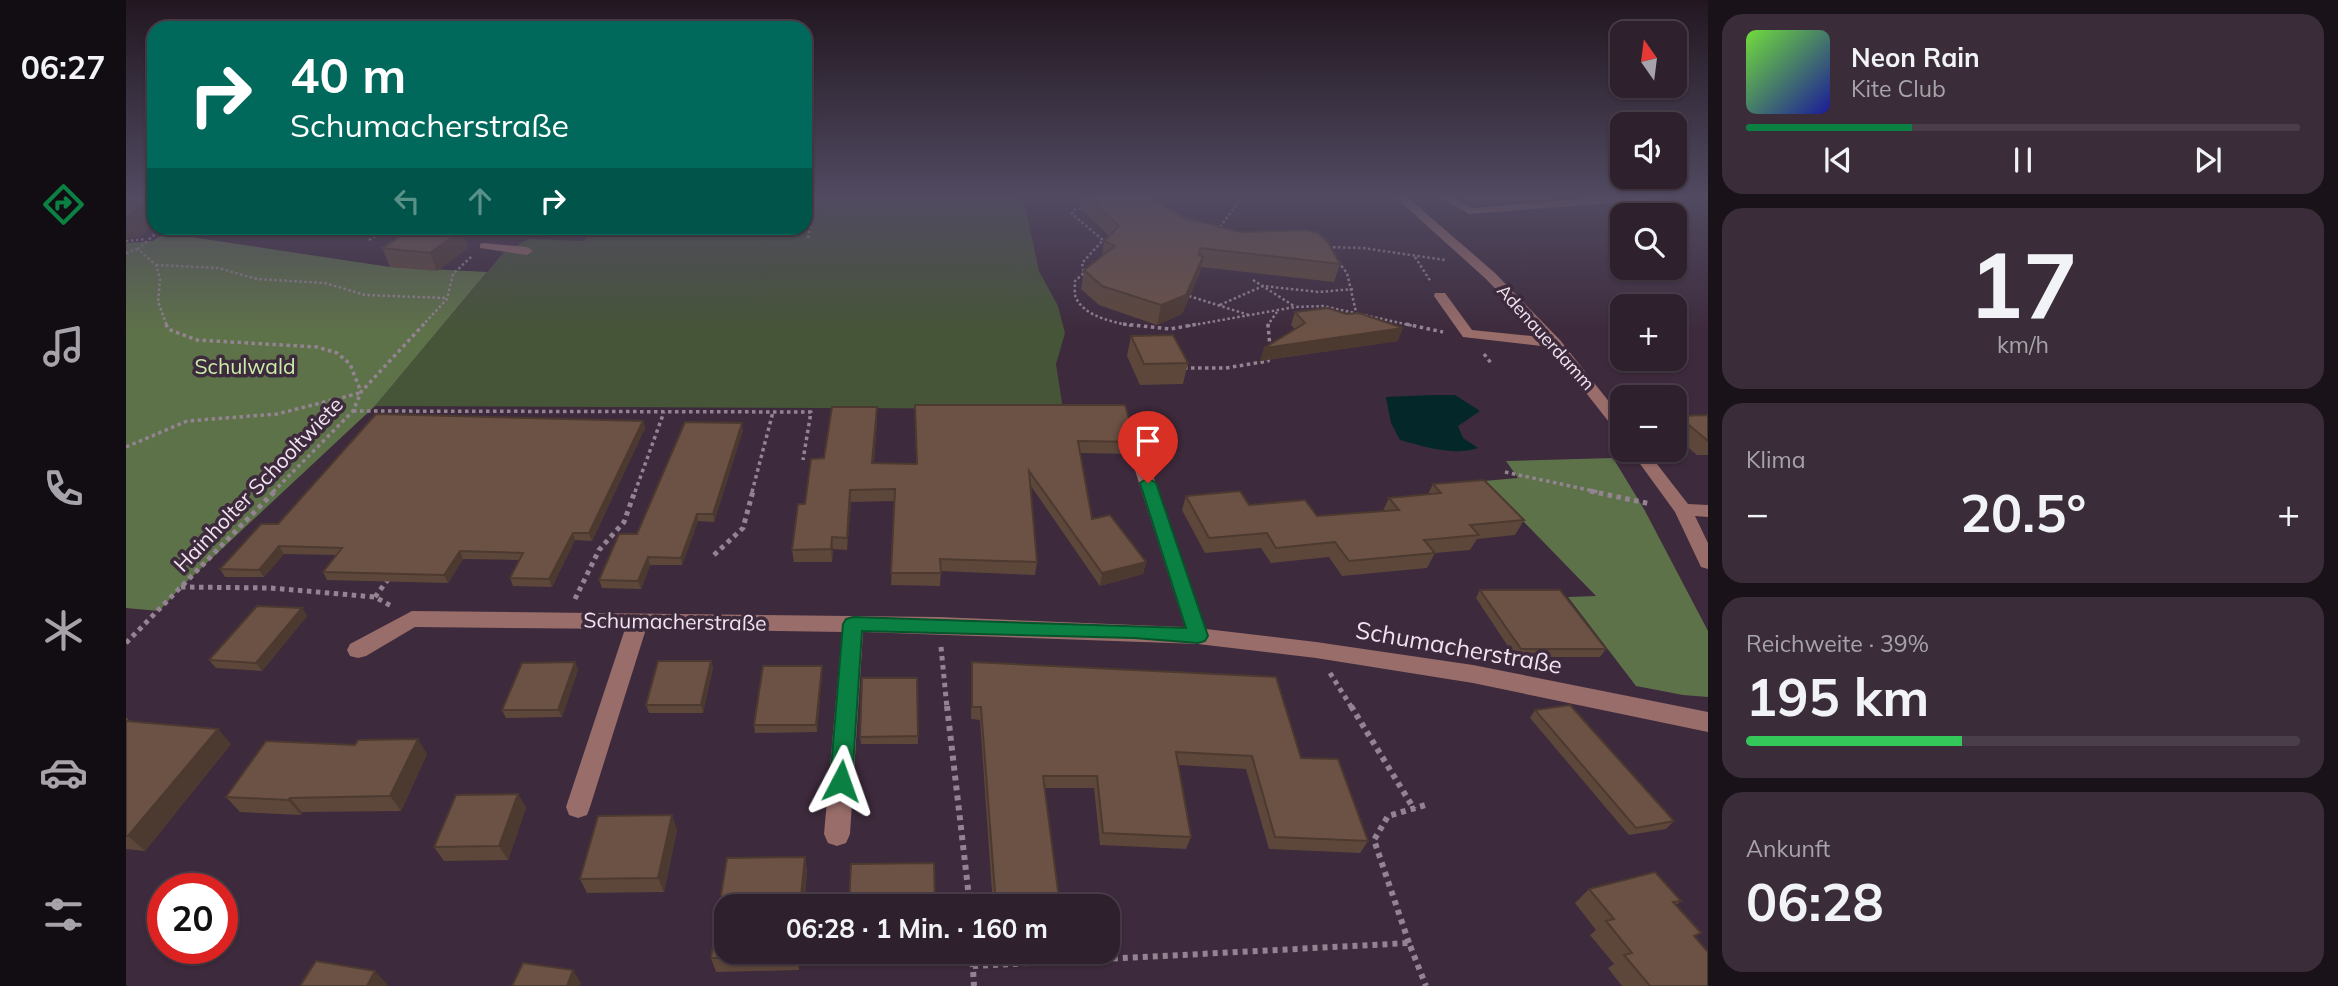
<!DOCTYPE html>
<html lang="de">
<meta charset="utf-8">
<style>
body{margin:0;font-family:Mulish,sans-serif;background:#3a2d39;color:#f1f3f6;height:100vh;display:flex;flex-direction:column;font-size:26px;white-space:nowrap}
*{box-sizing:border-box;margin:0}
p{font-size:23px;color:#a7a3aa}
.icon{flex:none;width:38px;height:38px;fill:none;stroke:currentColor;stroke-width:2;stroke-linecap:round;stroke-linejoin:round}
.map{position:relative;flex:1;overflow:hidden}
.drawer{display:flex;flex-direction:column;gap:14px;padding:14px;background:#191219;width:630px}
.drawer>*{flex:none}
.hud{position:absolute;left:21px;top:21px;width:665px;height:214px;border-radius:21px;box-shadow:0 2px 5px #0004,0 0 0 2px #493e49;background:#00695c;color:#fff;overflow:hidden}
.needle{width:46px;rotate:346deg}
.buttons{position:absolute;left:1484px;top:21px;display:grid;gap:14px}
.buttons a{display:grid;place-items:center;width:77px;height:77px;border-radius:14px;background:#2e202d;box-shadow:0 2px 5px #0004,0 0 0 2px #493e49;font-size:35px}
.speed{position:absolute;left:21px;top:873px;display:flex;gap:14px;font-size:35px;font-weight:700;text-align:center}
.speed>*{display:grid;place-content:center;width:91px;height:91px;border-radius:50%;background:#2e202d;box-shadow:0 2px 5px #0004,0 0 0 2px #493e49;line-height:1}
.speed .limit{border:10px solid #d22;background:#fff;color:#111}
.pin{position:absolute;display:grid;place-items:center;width:60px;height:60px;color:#fff;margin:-72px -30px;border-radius:50% 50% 50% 0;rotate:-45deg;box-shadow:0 0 7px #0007}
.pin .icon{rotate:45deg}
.me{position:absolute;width:77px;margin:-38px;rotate:4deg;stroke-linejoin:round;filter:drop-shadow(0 0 5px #0008)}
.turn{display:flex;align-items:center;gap:24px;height:147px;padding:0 28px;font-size:32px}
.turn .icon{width:91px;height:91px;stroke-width:2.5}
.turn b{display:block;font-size:49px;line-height:60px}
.lanes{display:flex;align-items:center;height:66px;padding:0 28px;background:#0003;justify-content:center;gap:35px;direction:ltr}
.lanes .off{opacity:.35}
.big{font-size:52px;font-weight:700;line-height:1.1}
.drawer .tile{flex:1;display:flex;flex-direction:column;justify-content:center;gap:10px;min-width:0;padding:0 24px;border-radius:21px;background:#3a2d39}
.drawer .dial{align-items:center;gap:0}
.dial b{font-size:91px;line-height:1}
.song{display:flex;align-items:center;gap:21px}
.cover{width:84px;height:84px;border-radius:10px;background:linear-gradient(135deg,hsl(100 70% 55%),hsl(240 70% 35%))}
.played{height:7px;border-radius:4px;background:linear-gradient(90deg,#0b8043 30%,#493e49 30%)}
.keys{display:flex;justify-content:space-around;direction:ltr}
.heat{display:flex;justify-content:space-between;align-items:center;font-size:38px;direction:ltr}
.charge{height:10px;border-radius:5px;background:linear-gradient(90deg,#34c759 39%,#493e49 0)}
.trip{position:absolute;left:588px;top:894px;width:406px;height:70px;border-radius:21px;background:#2e202d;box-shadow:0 2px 5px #0004,0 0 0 2px #493e49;font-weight:700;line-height:70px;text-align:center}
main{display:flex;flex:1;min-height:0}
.menu{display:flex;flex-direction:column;width:126px;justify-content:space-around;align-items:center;background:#120d12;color:#a7a3aa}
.menu .icon{width:49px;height:49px}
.menu .on{color:#0b8043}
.menu b{font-size:32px;color:#f1f3f6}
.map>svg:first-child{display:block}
.green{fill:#465537}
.forest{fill:#5e7249}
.water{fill:#042829}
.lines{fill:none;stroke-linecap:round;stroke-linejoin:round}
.path-far3{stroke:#948493;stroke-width:2.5;stroke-dasharray:2.5 2.5;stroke-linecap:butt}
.path-far2{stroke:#948493;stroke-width:3.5;stroke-dasharray:3.5 3.5;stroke-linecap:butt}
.path-far1{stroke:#948493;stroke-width:5;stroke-dasharray:4.5 4.5;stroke-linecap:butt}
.path{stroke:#948493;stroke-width:6;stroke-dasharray:5 5;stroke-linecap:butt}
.minor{fill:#996d6a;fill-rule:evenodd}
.wall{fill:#5d473b}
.shaded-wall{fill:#4c3930}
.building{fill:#6c5245;stroke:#4c3930;stroke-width:2}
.route{fill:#0b8043;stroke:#07532c;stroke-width:2}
.labels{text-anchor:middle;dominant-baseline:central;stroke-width:7;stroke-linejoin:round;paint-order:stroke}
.far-street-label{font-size:18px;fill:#f0e3ef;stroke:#3d2a3c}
.park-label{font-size:21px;fill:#caeda9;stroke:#3d2a3c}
.street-label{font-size:21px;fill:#f0e3ef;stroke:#3d2a3c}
.near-street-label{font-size:24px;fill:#f0e3ef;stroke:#3d2a3c}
</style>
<main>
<nav class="menu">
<b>06:27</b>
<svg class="icon on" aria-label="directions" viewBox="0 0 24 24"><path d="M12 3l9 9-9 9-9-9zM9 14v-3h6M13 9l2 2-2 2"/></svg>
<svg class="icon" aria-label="music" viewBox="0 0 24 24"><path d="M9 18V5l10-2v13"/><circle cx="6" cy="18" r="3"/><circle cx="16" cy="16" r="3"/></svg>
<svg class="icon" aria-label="phone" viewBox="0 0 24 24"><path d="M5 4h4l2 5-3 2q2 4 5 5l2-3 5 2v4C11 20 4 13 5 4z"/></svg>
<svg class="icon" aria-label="climate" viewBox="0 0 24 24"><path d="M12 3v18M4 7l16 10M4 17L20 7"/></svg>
<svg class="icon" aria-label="car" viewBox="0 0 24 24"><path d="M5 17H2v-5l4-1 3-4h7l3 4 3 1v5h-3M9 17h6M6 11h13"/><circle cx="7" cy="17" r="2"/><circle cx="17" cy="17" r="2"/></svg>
<svg class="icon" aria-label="filters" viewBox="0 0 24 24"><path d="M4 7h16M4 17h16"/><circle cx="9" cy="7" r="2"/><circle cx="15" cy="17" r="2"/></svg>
</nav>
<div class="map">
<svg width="1582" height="986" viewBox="0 0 1582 986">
<rect width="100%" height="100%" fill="#3d2a3c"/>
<polygon class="green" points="679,196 897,196 913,271 932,306 939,333 930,364 937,409 249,406 378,252 403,239 458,241 468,228 679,228"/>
<g class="forest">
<polygon points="38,233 264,267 361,272 249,406 55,587 33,611 0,608 0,243 27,241"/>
<polygon points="1487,458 1518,509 1582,631 1582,697 1557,695 1510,686 1442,597 1470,596 1358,481 1392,478 1380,461"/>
</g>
<path class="water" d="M1307,395H1329L1354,411L1332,426L1337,438L1352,448C1326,456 1300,447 1274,440L1265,423L1260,397Z"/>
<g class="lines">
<g class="path-far3">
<path d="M960,207L947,210L946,214L977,240L956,263L958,273L949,281C949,286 948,294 950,298C959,317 988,322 1006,326"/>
<polyline points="36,228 12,249 30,265 34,279 32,302 41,326"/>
<polyline points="1091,231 1117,196"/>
<polyline points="475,236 481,228"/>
<polyline points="682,238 691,196"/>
<polyline points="243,240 263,228"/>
<polyline points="0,241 20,239"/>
<polyline points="1202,247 1237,248 1319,260"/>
<polyline points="0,253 12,249"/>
<polyline points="1206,254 1221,273 1230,312"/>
<polyline points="1289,257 1305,282"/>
<polyline points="30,265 92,268 131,279 199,283 239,295 320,298"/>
<polyline points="1127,280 1168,306"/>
<polyline points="1063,296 1123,315"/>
<polyline points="1094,305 1137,286 1193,292 1227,289"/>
<polyline points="296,326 321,299 327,274 346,256"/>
<polyline points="1062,326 1169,307 1197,306 1288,326"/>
<polyline points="1141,326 1151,312"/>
</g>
<g class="path-far2">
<polyline points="40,324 42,329 71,340 191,347 211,353 224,364 235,392"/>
<polyline points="997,324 1044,329 1072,324"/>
<polyline points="1142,324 1144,348"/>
<polyline points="1280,324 1317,332"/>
<polyline points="1358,354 1365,363"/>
<polyline points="1058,368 1100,368 1142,361 1143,357"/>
<polyline points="227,411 685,412 677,460"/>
<polyline points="0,447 61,421 151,414 234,393"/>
<polyline points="1379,472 1472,492"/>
<polyline points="147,492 227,411 235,392 298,324"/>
<polyline points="509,492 538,412"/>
<polyline points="626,492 647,412"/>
</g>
<g class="path-far1">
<polyline points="1464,491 1525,504"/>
<polyline points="588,555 617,528 627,491"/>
<polyline points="55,587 145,588 249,597 267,607"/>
<polyline points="249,597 263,578"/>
<polyline points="449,599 473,550 498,522 509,491"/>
<polyline points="0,643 149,491"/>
<polyline points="815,647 821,708"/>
<polyline points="1204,673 1226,708"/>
</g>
<g class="path">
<polyline points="821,706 844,906"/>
<polyline points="1225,706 1288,809"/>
<polyline points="1283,943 1248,840 1262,816 1303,804"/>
<polyline points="846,952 848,986"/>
<polyline points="847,966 1283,943 1300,986"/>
</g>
<g class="minor">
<polygon points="1268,196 1280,196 1369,273 1434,340 1496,418 1496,433 1490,431 1424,347 1337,337 1308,296 1309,293 1319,293 1346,330 1416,337 1360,279"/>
<polygon points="1312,196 1325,196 1345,208 1494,196 1543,196 1538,199 1343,214"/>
<polygon points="358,243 401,247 407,251 401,255 354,248 354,244"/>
<polygon points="1504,450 1520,450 1562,504 1582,505 1582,517 1569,516 1582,543 1582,569 1575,567 1549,512"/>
<polygon points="1015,459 1023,464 1080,629 1190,642 1347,665 1582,712 1582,732 1347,683 1190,658 1072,644 737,632 724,834 720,843 711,846 702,843 698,834 716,632 520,629 464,807 461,815 452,818 443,815 440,807 499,629 289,627 240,656 232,658 224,656 221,650 224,644 286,611 813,617 1059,627 1007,464"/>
</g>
</g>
<g class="wall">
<polygon points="956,196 1024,196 1058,218 1214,264 1208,282 1075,267 1073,275 1056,314 1031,325 973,305 955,289 958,270 976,257 978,241 983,236 955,209"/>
<polygon points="1330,196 1478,196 1346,205"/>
<polygon points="1573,196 1582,196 1582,200"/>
<polygon points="336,230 342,248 311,271 264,267 256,248"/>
<polygon points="1169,312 1220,314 1272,341 1134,361 1138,348 1169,329 1165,325"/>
<polygon points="1005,336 1062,363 1057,384 1014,385 1001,356"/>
<polygon points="789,405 1010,442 1007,454 954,453 966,519 1020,562 1017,574 974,586 905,486 911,562 909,575 815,571 814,586 765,585 769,501 725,502 721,550 707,549 706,562 668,562 666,550 679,504 698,458 751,407 751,419 748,463 791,464"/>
<polygon points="1582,415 1582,455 1571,455 1549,436 1549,420 1552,416"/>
<polygon points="517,421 519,428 466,541 449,540 426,587 387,586 384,578 393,560 337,559 322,583 201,580 197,572 210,555 158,554 138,577 99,577 94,569 152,524"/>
<polygon points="617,430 588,522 572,521 556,565 524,565 515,589 476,588 473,580 511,534"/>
<polygon points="1307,484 1398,520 1389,535 1351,539 1344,550 1309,553 1301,568 1216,576 1203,557 1145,563 1135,548 1079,553 1056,510 1060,496 1123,505 1191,516 1257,511 1263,498 1302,494"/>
<polygon points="1354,590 1480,649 1474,657 1389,657 1350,598"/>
<polygon points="176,608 181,616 136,671 90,668 83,660"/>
<polygon points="585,661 587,668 577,713 523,713 520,705"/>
<polygon points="449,662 452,670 436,717 380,718 376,710"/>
<polygon points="846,662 1175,758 1242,841 1234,853 1143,849 1120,769 1053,765 1065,837 1060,849 974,845 968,788 919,788 934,906 867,906 854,720 845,719"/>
<polygon points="696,673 691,732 629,733 628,725"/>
<polygon points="791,678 792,744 735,744 734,737"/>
<polygon points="1409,710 1548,821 1540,829 1503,835 1404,718"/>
<polygon points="0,717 5,722 105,744 19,851 0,849"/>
<polygon points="301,754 275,811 176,812 175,815 114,812 100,797"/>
<polygon points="392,794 400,808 382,860 318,861 308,847"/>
<polygon points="551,830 538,892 461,893 454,879"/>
<polygon points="679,857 681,872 678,906 600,906 600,952 674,952 673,970 590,972 585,958 601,858"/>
<polygon points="1463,889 1555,901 1550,905 1570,937 1582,986 1496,986 1482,968 1488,964 1464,935 1470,930 1449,903"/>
<polygon points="811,952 811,961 722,963 721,956"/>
</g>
<g class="shaded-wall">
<polygon points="25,196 28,196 28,224 14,237 0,239 0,218"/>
<polygon points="336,230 342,248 311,271 304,253"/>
<polygon points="1077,257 1073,275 1056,314 1031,325 1035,305"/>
<polygon points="1277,328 1272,341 1134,361 1138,348"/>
<polygon points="751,407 751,419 747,475 746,463"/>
<polygon points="517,421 519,428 466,541 463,533"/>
<polygon points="616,423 617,430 588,522 587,514"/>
<polygon points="724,490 725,502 721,550 721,538"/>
<polygon points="571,514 572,521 556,565 555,558"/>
<polygon points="447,533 449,540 426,587 423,579"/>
<polygon points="706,537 707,549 706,562 705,549"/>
<polygon points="153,546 158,554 138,577 133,570"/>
<polygon points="334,551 337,559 322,583 318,575"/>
<polygon points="522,557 524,565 515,589 512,581"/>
<polygon points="1020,562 1017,574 974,586 976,573"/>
<polygon points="176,608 181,616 136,671 130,663"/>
<polygon points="585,661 587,668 577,713 575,705"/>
<polygon points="449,662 452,670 436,717 432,710"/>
<polygon points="696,666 696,673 691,732 690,725"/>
<polygon points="92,729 105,744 19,851 2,836"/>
<polygon points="292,739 301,754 275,811 264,796"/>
<polygon points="392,794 400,808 382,860 373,846"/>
<polygon points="164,798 176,812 175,815 162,800"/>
<polygon points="546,815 551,830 538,892 532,878"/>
<polygon points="679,857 681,872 678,906 674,906"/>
<polygon points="670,952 674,952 673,970 670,957"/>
<polygon points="447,970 455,983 454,986 441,986"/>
<polygon points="249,971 262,985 261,986 241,986"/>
</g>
<g class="building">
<polygon points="0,196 25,196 2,217 0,218"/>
<polygon points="961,196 1024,196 1058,218 1115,232 1181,230 1192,233 1202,242 1214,264 1074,248 1073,255 1077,257 1060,295 1035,305 976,286 958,270 989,246 978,241 993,226"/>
<polygon points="288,228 304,228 336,230 304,253 256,248"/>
<polygon points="1202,308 1220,314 1233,313 1277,328 1138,348 1179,323 1169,312"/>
<polygon points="1047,335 1062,363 1018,364 1005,336"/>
<polygon points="789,405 999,405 1010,442 952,441 966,519 984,515 1020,562 976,573 903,471 911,562 814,559 815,573 765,573 769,489 724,490 721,538 706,537 705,549 666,550 672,504 679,504 685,459 698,458 706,407 751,407 746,463 791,464"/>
<polygon points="250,414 517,421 463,533 447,533 423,579 384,578 397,553 334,551 318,575 197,572 216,548 153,546 133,570 94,569 135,524 152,524"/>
<polygon points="1582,415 1582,441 1552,416"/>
<polygon points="559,422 616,423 587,514 571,514 555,558 522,557 512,581 473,580 493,534 511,534"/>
<polygon points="1358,480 1398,520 1344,525 1353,535 1298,540 1309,553 1223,561 1209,542 1150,548 1141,533 1083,538 1060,496 1114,491 1123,505 1179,500 1191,516 1273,510 1263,498 1315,493 1307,484"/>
<polygon points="1354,590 1434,590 1480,649 1395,649"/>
<polygon points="131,606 176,608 130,663 83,660"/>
<polygon points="532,661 585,661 575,705 520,705"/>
<polygon points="449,662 432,710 376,710 396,663"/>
<polygon points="846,662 1150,677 1175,758 1212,759 1242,841 1149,837 1126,756 1050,752 1065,837 977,833 971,776 917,776 934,906 870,906 855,707 846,707"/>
<polygon points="637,666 696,666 690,725 628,725"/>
<polygon points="736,678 791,678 792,736 734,737"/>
<polygon points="1444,705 1548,821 1510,828 1409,710"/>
<polygon points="0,721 92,729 2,836 0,836"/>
<polygon points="292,739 264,796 164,798 162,800 100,797 140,741 229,745 232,740"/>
<polygon points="392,794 373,846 308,847 330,795"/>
<polygon points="546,815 532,878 454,879 472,816"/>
<polygon points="679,857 674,906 600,906 600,952 670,952 670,957 585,958 601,858"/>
<polygon points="808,863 809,906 723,906 725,864"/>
<polygon points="1529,872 1555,901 1547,902 1575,933 1568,936 1582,952 1582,986 1524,986 1498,955 1506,953 1480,921 1488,919 1463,889"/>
<polygon points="721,952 811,952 811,954 721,956"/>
<polygon points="190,961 249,971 241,986 174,986"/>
<polygon points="397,963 447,970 441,986 386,986"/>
</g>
<linearGradient id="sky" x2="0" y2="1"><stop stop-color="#221721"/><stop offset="0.59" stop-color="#514a61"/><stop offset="1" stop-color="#514a61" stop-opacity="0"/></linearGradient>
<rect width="1582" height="334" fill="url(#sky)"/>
<polygon class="route" points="1022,478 1030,483 1082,636 1079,641 1072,643 1008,638 736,631 726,781 723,788 715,791 707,788 704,781 717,624 720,619 727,617 1060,628 1014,483"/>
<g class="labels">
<g class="far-street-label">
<text transform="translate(1420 337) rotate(48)">Adenauerdamm</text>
</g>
<g class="park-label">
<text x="119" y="366">Schulwald</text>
</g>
<g class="street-label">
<text transform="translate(132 484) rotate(-46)">Hainholter Schooltwiete</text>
<text transform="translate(549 621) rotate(1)">Schumacherstraße</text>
</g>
<g class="near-street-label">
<text transform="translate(1333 647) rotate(10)">Schumacherstraße</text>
</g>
</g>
</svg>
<div class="buttons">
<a><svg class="needle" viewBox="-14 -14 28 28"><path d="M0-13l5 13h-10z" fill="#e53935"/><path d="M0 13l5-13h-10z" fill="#a7a3aa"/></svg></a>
<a><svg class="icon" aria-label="sound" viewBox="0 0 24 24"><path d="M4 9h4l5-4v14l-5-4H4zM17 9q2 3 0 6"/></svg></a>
<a><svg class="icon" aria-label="search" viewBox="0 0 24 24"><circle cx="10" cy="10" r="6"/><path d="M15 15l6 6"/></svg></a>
<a>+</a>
<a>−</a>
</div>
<div class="speed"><div class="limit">20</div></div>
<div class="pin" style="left:1022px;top:483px;background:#d93025"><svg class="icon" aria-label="arrive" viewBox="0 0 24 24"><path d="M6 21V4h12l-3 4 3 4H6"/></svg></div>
<svg class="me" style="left:715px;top:781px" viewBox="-20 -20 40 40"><path d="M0-17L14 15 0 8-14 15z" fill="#0b8043" stroke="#fff" stroke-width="4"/></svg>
<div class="trip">06:28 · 1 Min. · 160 m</div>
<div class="hud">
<div class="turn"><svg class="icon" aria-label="right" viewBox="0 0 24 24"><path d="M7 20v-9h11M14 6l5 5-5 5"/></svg><div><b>40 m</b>Schumacherstraße</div></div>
<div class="lanes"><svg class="icon off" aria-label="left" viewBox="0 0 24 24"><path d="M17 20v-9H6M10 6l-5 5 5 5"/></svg><svg class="icon off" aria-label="ahead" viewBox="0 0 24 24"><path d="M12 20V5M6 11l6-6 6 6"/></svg><svg class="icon" aria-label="right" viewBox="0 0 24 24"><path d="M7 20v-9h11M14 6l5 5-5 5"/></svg></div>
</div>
</div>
<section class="drawer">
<div class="tile">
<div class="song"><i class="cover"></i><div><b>Neon Rain</b><p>Kite Club</p></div></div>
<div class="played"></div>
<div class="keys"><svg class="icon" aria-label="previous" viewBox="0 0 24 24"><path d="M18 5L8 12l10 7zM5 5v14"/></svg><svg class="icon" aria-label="pause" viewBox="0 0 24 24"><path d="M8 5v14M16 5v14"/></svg><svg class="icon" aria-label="next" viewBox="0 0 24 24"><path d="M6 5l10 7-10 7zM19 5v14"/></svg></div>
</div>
<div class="tile dial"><b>17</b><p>km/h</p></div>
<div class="tile"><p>Klima</p>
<div class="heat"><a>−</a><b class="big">20.5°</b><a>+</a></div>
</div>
<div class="tile"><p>Reichweite · 39%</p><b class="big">195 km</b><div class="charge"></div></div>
<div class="tile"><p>Ankunft</p><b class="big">06:28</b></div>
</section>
</main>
